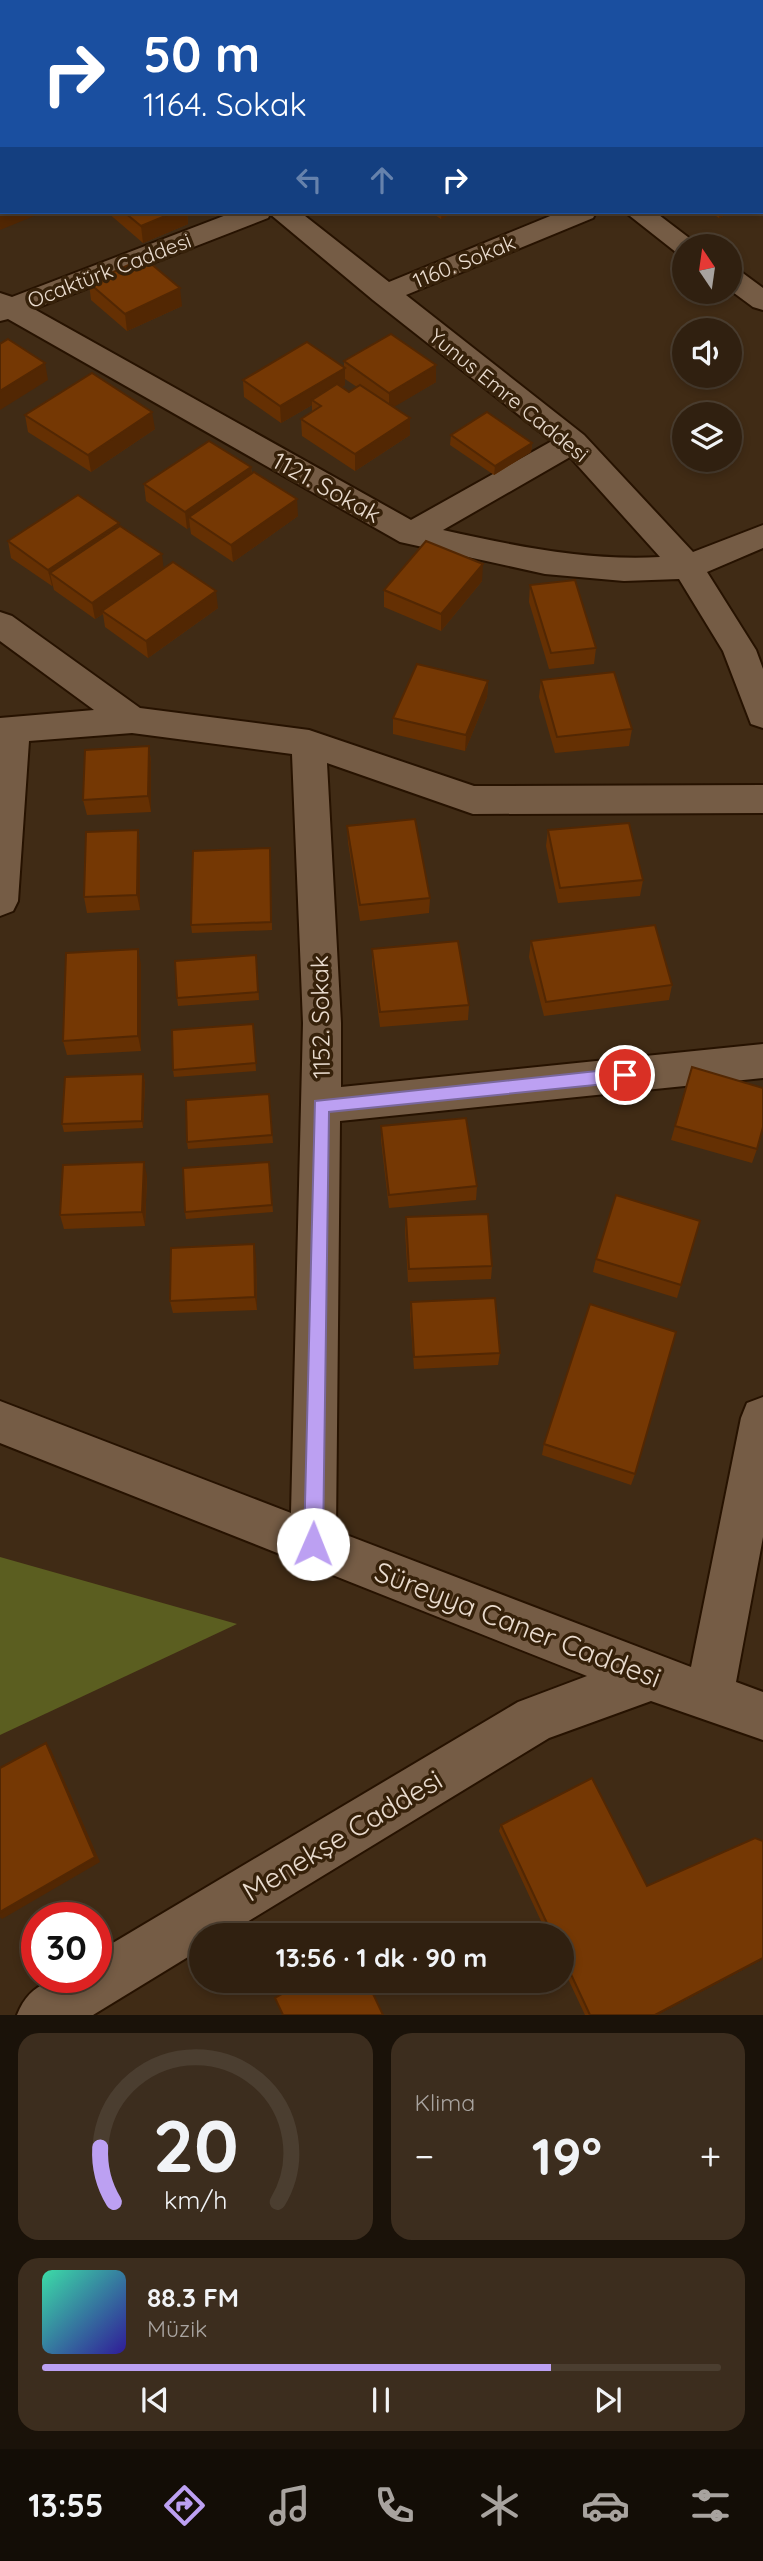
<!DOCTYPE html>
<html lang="tr">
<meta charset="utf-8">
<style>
body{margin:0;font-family:Quicksand,sans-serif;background:#3c2d1e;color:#f1f3f6;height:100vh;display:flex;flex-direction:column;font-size:26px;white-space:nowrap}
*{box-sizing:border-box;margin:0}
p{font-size:23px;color:#a8a39f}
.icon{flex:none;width:38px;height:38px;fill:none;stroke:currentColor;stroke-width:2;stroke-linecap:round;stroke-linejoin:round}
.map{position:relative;height:2015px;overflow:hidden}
.drawer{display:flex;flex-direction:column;gap:18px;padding:18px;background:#1a1209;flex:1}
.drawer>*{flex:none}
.banner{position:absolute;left:0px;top:0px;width:763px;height:214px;box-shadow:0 4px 10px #0003,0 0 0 2px #4b3e30;background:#1a4fa0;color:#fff;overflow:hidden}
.needle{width:46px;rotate:347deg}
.fabs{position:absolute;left:672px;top:234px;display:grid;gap:14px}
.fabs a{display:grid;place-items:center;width:70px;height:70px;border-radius:50%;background:#302010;box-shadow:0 4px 10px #0003,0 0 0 2px #4b3e30;font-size:35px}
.speed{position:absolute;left:21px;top:1902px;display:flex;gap:14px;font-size:35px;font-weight:700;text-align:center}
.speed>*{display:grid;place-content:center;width:91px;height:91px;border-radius:50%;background:#302010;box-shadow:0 4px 10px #0003,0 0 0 2px #4b3e30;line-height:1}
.speed .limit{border:10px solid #d22;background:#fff;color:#111}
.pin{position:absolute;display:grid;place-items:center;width:60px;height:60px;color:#fff;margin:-30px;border:4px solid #fff;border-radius:50%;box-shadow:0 2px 7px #0007}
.me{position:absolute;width:77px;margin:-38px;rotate:1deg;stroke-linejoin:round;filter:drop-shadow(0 0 5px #0008)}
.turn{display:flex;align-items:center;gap:24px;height:147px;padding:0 28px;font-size:32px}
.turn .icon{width:91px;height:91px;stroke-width:2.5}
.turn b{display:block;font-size:49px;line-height:60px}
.lanes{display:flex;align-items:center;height:66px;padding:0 28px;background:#0003;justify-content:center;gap:35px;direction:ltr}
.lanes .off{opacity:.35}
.big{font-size:52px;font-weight:800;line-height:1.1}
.drawer .widget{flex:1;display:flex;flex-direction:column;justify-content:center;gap:10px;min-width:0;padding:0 24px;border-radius:21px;background:#3c2d1e}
.drawer .dial{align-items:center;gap:0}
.dial svg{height:182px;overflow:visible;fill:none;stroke:#4b3e30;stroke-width:7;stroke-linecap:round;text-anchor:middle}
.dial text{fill:#f1f3f6;stroke:none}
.song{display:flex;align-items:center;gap:21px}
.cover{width:84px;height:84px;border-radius:10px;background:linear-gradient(135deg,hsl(160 70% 55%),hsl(250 70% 35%))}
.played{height:7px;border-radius:4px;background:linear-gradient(90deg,#bca0f2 75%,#4b3e30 75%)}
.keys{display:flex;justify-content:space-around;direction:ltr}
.heat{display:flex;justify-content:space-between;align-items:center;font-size:38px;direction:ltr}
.drawer .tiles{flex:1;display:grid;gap:18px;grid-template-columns:1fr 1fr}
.widget:last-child{grid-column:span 2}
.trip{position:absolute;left:189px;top:1923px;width:385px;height:70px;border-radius:35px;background:#302010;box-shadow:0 4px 10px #0003,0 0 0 2px #4b3e30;font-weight:800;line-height:70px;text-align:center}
.menu{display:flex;height:112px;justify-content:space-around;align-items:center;background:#130d06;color:#a8a39f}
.menu .icon{width:49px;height:49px}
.menu .current{color:#bca0f2}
.menu b{font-size:32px;color:#f1f3f6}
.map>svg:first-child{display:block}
.green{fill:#5b5e20}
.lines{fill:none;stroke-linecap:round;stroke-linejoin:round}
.street-casing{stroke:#261200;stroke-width:4}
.secondary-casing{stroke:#261200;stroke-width:4}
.street{fill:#755c45;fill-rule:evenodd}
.secondary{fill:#755c45;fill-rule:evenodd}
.wall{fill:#653003;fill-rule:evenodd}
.shaded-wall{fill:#522703}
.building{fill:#753804;stroke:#522703;stroke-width:2}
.route{fill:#bca0f2;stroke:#7a689d;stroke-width:2}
.labels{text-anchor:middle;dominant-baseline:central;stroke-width:7;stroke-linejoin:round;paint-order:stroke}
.far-street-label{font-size:21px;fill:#e9dbce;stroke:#36210a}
.street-label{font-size:24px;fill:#e9dbce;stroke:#36210a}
.near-street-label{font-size:28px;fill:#e9dbce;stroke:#36210a}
</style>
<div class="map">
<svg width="763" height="2015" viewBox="0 0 763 2015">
<rect width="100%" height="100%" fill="#402b15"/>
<polygon class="green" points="0,1557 237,1624 0,1735"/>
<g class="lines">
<defs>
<g id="street">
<polygon points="322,0 347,0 348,2 323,2"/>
<polygon points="763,1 763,15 761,15 761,2 757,2"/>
<polygon points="763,123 763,139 761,140 761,124"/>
<path d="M234,212H300L389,282L560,212H596L593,218L406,295L584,435L693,552L763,525V548L707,572L756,650L763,669V728L751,724L723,651L679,579L624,581L545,574L400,542L8,319L0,321V293L12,297ZM270,214L373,300L552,441L411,520L34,309L268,218ZM570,457L660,557C586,561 515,546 443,530Z"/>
<polygon points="625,212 655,212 701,247 684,247 684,255 677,253"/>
<polygon points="730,269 740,271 763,288 763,310 753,307 730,290"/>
<path d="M0,612L12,616L140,708L309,730L474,786L763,785V813L473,814L327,763L341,1023V1087L763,1044V1078L340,1121L336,1531L691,1667L741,1418L747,1403L763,1397V1537L736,1682L763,1692V1740L651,1701L549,1738L224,1936H201V1949L93,2015H17C32,1977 60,1978 96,1978V1953L518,1702L587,1676L0,1443V1401L291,1513L303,1023L292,754L132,733L29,741L18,901L13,911L0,916V718L94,710L0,641Z"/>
</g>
<g id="secondary">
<polygon points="39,0 68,0 38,2"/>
<rect x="0" y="10" width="2" height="14"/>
</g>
</defs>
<use href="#street" class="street-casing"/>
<use href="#secondary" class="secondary-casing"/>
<use href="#street" class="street"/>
<use href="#secondary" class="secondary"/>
</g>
<g class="wall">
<polygon points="630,0 736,0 734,2 633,2"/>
<polygon points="763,26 763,94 761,93 761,27"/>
<polygon points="107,212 187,212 188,224 143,243"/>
<polygon points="430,212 455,212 441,219"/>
<polygon points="710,212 732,212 719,218"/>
<polygon points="89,283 182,306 127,331 91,300"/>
<path d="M344,361L436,365V382L393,407L410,418V435L355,471L302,436L301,419L312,412V405L281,423L244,397L243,380L344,367ZM345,379L357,387L349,392L342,387L345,385Z"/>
<polygon points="25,415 155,429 91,472 28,432"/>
<polygon points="451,435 532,443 531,452 494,475 450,445"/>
<polygon points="251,467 252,474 298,516 233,562 191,534 190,527 187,529 146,501 144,484"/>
<polygon points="119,526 164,568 218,608 148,658 105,627 103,614 95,619 54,590 53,586 52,586 11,558 8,541"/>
<polygon points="482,581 441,631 384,607 384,590"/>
<polygon points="530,585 596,648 594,664 549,669 529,602"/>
<polygon points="541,680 632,729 629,746 555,753 539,697"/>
<polygon points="488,681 487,697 465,751 393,734 393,718"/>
<polygon points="149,746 151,763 151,812 87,815 83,800"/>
<polygon points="347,826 430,898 429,913 360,921 348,842"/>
<polygon points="138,830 140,846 140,910 87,913 84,897"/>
<polygon points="548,830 643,880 640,896 558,903 546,846"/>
<polygon points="270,848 272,930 192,933 191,925"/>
<polygon points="531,941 672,985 669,1000 544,1016 529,957"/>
<polygon points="372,949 469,1005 468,1020 380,1027 372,964"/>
<polygon points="256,955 259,1000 178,1006 177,998"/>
<polygon points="141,964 141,1051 67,1055 63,1041"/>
<polygon points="253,1024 256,1071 174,1077 173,1070"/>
<polygon points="692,1067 757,1149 752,1163 671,1140"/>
<polygon points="143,1074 145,1082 143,1128 64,1132 62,1124"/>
<polygon points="269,1094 273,1143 188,1149 187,1142"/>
<polygon points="381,1126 477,1186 476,1200 389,1208 381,1140"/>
<polygon points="269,1162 273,1212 186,1219 185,1212"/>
<polygon points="147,1176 145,1226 64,1229 60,1215"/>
<polygon points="406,1217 492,1266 491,1279 408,1282 405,1230"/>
<polygon points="700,1221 677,1298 593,1272 596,1259"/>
<polygon points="256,1257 257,1310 173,1313 170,1301"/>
<polygon points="411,1302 500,1353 498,1365 414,1369 410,1314"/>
<polygon points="544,1444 635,1474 631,1485 542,1455"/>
<polygon points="501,1825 647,1886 763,1959 657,2015 585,2015 562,1966 562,1936 548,1936 499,1831"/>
</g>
<g class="shaded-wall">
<polygon points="247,0 271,0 267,2 244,2"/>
<polygon points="702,0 714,0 713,2 698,2"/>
<polygon points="718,0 736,0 734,2 714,2"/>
<polygon points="763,181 763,197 761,198 761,182"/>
<polygon points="2,210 2,212 44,212 0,230 0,211"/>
<polygon points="175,212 187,212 188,224 143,243 141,226"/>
<polygon points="442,212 455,212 441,219"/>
<polygon points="720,212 732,212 719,218"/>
<polygon points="180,288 182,306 127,331 125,314"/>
<polygon points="45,363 48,380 0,410 0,391"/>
<polygon points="436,365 436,382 389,410 389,393"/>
<polygon points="345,368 345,385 316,403 312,400 312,405 281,423 280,406"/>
<polygon points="152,412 155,429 91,472 88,455"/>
<polygon points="410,418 410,435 355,471 355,454"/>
<polygon points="532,443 531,452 494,475 495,466"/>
<polygon points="251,467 252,484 189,517 190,527 187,529 185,512"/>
<polygon points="297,499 298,516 233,562 231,545"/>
<polygon points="119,523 121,539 50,573 53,586 52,586 48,570"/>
<polygon points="162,554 164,571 102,611 103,614 95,619 92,603"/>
<polygon points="483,564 482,581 441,631 441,614"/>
<polygon points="216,591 218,608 148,658 146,641"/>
<polygon points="488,681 487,697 465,751 466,735"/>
<polygon points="149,746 151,763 151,812 148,796"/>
<polygon points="138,830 140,846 140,910 137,895"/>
<polygon points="138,949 141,964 141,1051 138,1036"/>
<polygon points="143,1074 145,1082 143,1128 142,1121"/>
<polygon points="144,1162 147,1176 145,1226 142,1212"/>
<polygon points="254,1244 256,1257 257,1310 255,1297"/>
<polygon points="46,1743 51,1750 100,1862 2,1919 0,1917 0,1912"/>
<polygon points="763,1958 763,1959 657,2015 655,2015"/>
</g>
<g class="building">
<polygon points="219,0 247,0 244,2 222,2"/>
<polygon points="281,0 305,0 308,2 277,2"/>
<polygon points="562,0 608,0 611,2 565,2"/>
<polygon points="660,0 702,0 698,2 663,2"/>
<polygon points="763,26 763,75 761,74 761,27"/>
<polygon points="761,153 763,154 763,181 761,182"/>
<polygon points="2,158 2,210 0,211 0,159"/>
<polygon points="124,212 175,212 141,226"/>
<polygon points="144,258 180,288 125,314 89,283"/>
<polygon points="391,334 436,365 389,393 344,361"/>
<polygon points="8,339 45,363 0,391 0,344"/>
<polygon points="307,342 345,368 280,406 243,380"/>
<polygon points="92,373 152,412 88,455 25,415"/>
<polygon points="337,384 349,392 360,385 410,418 355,454 301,419 321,406 312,400"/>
<polygon points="487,412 532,443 495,466 451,435"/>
<polygon points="209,441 251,467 185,512 144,484"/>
<polygon points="254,472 297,499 231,545 189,517"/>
<polygon points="78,495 119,523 48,570 8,541"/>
<polygon points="120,526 162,554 92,603 50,573"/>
<polygon points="426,541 483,564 441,614 384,590"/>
<polygon points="173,562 216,591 146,641 102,611"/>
<polygon points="575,580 596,648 551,653 530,585"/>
<polygon points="417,664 488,681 466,735 393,718"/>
<polygon points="614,672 632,729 557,737 541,680"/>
<polygon points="149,746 148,796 83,800 85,750"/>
<polygon points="415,819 430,898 360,905 347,826"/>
<polygon points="629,823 643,880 560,888 548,830"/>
<polygon points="138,830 137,895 84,897 86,832"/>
<polygon points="270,848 271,922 191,925 193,851"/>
<polygon points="655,925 672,985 546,1002 531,941"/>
<polygon points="458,941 469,1005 380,1012 372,949"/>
<polygon points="138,949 138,1036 63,1041 66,953"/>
<polygon points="256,955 258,992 177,998 175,961"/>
<polygon points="253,1024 256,1063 173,1070 172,1030"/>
<polygon points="692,1067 763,1088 763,1127 757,1149 675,1126"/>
<polygon points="143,1074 142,1121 62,1124 65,1077"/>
<polygon points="269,1094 272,1135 187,1142 186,1100"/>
<polygon points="466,1118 477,1186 389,1195 381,1126"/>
<polygon points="144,1162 142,1212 60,1215 63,1165"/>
<polygon points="269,1162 272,1205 185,1212 183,1168"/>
<polygon points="616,1195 700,1221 681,1285 596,1259"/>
<polygon points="488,1214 492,1266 409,1269 406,1217"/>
<polygon points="254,1244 255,1297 170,1301 171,1248"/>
<polygon points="495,1298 500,1353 414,1357 411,1302"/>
<polygon points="590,1304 676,1332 635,1474 544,1444"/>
<polygon points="46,1743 95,1857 0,1912 0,1768"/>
<polygon points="592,1778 647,1886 755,1838 763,1841 763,1958 655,2015 590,2015 562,1955 562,1936 553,1936 501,1825"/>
<polygon points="305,1981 367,1981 383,2015 283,2015 275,1998"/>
</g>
<polygon class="route" points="625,1068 633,1075 625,1082 329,1112 323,1544 320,1551 313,1554 307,1551 304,1544 315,1101"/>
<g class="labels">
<g class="far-street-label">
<text transform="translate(464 261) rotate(-22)">1160. Sokak</text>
<text transform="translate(109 270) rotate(-21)">Ocaktürk Caddesi</text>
<text transform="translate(509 395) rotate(39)">Yunus Emre Caddesi</text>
</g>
<g class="street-label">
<text transform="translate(327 487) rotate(29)">1121. Sokak</text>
<text transform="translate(320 1017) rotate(-91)">1152. Sokak</text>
</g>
<g class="near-street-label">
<text transform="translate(518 1624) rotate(21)">Süreyya Caner Caddesi</text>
<text transform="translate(342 1835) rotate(-31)">Menekşe Caddesi</text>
</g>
</g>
</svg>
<div class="fabs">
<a><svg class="needle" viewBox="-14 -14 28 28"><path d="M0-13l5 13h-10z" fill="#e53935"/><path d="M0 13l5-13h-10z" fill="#a8a39f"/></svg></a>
<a><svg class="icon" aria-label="sound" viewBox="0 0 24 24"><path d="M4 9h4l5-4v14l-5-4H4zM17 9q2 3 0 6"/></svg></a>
<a><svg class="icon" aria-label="layers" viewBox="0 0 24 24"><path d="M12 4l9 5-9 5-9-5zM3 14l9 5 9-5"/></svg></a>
</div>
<div class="speed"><div class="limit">30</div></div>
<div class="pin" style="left:625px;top:1075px;background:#d93025"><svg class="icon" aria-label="arrive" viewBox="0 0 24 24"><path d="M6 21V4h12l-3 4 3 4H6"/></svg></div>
<svg class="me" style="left:313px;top:1544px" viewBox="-20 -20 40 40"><circle r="19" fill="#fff"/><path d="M0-13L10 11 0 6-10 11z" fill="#bca0f2"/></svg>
<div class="trip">13:56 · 1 dk · 90 m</div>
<div class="banner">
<div class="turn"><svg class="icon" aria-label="right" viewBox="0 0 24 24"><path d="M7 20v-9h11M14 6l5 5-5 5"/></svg><div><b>50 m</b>1164. Sokak</div></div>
<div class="lanes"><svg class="icon off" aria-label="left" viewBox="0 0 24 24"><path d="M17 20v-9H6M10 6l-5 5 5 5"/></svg><svg class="icon off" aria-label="ahead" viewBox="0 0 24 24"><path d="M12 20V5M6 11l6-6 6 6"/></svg><svg class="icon" aria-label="right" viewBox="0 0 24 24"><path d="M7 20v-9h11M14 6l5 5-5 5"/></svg></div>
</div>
</div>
<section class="drawer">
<div class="tiles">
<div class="widget dial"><svg viewBox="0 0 100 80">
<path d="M14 69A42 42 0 1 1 86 69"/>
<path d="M14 69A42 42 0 0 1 8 45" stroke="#bca0f2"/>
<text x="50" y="56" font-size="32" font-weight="700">20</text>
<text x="50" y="72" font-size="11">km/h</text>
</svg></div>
<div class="widget"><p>Klima</p>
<div class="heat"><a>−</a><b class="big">19°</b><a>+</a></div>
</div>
<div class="widget">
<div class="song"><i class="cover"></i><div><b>88.3 FM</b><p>Müzik</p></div></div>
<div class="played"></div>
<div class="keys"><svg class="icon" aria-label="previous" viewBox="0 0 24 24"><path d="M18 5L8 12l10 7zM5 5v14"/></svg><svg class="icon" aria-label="pause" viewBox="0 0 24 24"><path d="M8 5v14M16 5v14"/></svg><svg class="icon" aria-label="next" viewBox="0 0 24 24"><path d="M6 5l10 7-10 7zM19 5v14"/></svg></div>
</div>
</div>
</section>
<nav class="menu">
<b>13:55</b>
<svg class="icon current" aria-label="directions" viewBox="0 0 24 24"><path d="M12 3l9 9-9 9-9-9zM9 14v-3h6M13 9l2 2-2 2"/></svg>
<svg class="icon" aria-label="music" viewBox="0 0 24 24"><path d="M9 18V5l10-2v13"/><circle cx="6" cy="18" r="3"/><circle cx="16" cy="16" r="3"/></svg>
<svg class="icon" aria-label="phone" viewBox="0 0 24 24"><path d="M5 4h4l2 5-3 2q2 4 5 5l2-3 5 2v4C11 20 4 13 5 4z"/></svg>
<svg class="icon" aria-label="climate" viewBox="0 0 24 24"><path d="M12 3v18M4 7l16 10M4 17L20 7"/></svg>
<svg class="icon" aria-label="car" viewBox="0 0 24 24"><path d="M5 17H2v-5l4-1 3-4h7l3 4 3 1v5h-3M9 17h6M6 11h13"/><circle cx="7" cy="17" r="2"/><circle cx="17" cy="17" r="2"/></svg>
<svg class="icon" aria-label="filters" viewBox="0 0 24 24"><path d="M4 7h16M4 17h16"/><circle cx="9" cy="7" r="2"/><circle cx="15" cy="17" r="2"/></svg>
</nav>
